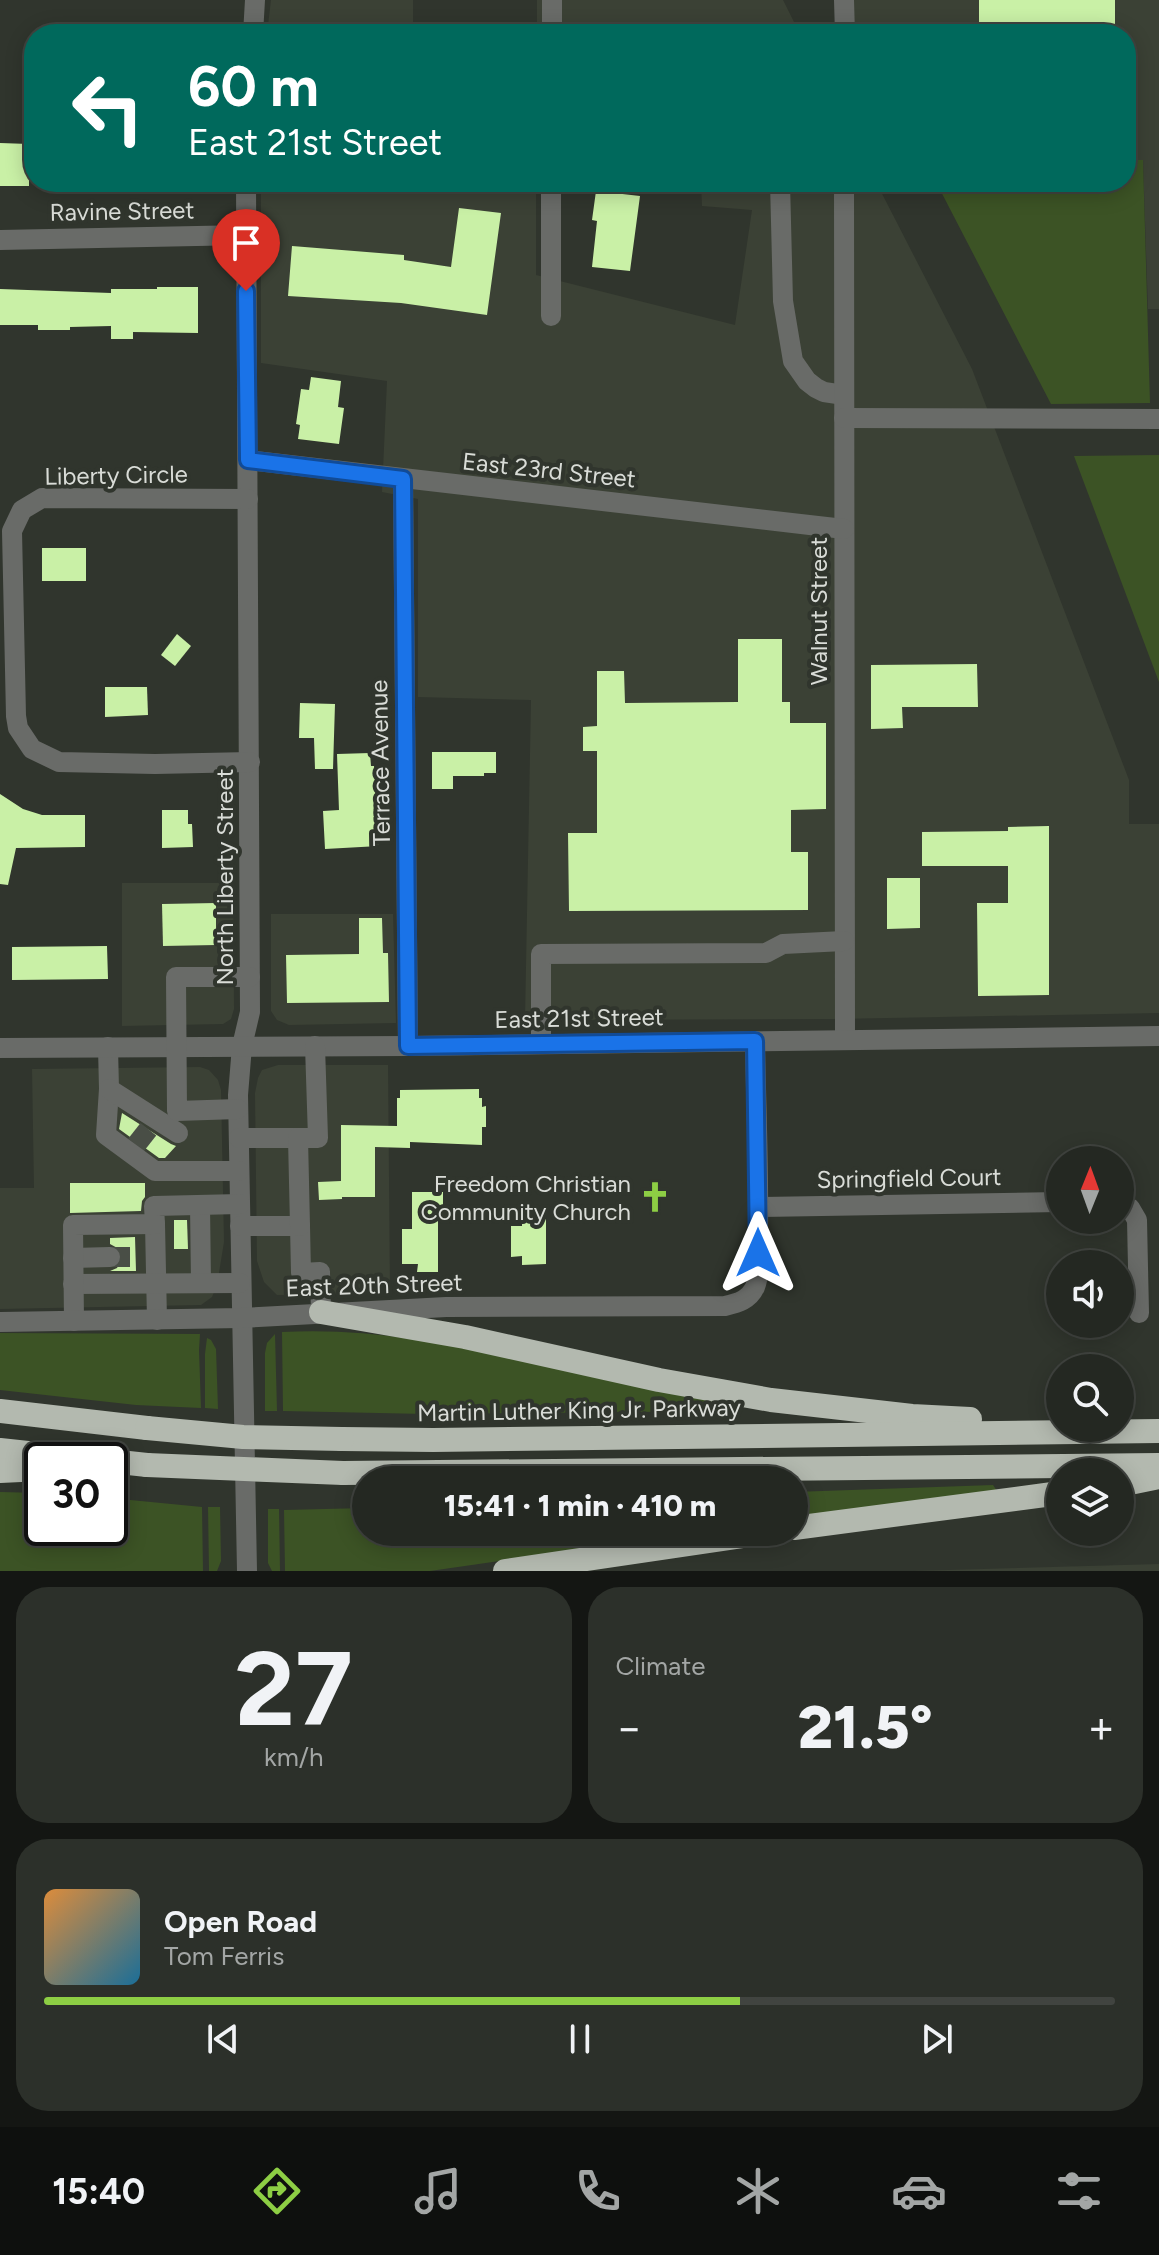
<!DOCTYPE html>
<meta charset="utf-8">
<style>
body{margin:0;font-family:Figtree,sans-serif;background:#2c302a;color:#f1f3f6;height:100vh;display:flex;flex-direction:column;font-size:30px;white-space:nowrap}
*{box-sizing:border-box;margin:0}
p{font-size:26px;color:#a3a6a5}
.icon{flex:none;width:44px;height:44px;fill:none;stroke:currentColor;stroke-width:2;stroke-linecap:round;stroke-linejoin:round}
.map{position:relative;height:1571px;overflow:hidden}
.details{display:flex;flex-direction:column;gap:16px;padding:16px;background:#141613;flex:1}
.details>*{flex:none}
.guide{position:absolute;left:24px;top:24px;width:1112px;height:168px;border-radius:32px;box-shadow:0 4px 20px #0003,0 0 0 2px #414440;background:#00695c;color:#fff;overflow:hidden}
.needle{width:52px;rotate:1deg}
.controls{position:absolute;left:1046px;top:1146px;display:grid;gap:16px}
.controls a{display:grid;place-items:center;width:88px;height:88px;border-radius:50%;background:#242822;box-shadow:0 4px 20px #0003,0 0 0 2px #414440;font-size:40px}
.speed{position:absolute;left:24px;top:1442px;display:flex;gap:16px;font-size:40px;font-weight:700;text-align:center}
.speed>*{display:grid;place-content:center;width:104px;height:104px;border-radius:50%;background:#242822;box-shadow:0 4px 20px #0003,0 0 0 2px #414440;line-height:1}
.speed .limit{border:4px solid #111;border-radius:12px;background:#fff;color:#111}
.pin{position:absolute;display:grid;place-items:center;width:68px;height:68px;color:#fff;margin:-82px -34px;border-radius:50% 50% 50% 0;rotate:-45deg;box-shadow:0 0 8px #0007}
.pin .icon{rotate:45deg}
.me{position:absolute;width:88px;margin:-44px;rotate:0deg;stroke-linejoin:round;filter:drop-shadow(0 0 6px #0008)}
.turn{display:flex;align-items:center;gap:28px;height:168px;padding:0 32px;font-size:36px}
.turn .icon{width:104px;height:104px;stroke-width:2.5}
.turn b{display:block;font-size:56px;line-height:68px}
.big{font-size:60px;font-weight:800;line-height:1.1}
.details .tile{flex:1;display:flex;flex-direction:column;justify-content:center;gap:12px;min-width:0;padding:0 28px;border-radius:32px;background:#2c302a}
.details .dial{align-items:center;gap:0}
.dial b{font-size:104px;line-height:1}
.song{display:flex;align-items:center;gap:24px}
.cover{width:96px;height:96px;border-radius:12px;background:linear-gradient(135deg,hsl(30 70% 55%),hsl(200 70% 35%))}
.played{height:8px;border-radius:4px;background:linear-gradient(90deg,#8dce44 65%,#414440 65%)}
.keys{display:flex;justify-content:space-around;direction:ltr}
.heat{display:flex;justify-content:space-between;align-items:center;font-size:44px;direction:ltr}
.details .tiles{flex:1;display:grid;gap:16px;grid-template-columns:1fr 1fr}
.tile:last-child{grid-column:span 2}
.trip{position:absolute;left:352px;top:1466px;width:456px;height:80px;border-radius:40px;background:#242822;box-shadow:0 4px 20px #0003,0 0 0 2px #414440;font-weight:800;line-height:80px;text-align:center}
.tab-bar{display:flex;height:128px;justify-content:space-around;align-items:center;background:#0e100e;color:#a3a6a5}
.tab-bar .icon{width:56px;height:56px}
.tab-bar .selected{color:#8dce44}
.tab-bar b{font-size:36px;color:#f1f3f6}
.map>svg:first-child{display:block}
.built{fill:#3b4135}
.green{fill:#3c5325}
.building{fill:#c9f0a6}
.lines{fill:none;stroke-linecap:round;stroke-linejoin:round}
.minor-tunnel{stroke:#494e46;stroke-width:20;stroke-dasharray:20 10;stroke-linecap:butt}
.minor{stroke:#696b68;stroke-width:20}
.highway{stroke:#b3b9af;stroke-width:24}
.highway-bridge{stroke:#b3b9af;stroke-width:24}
.route-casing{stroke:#114b97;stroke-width:20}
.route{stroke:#1a73e8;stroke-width:14}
.labels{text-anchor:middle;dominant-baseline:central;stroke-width:8;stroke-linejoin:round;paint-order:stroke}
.street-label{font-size:24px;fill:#d9dcd7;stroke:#30352d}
.poi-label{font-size:24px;fill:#d9dcd7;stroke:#30352d;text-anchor:end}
</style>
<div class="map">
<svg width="1159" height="1571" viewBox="0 0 1159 1571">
<rect width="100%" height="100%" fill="#30352d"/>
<g class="built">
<polygon points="271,0 413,0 413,34 267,34"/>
<polygon points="537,0 783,0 800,34 537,34"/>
<polygon points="839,0 1159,0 1159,309 1148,309 1143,161 1126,160 1126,34 840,34"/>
<polygon points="261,182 536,182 536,275 735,325 752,210 702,206 701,182 876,182 972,369 1129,780 1129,824 1159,824 1159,1013 834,1019 525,1020 531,700 418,697 418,499 382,492 387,381 261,363"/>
<polygon points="122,883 233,883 234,1009 231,1019 223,1024 122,1026"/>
<polygon points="271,914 393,914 396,1023 289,1025 277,1020 271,1011"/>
<polygon points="278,1065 388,1065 390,1294 277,1295 264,1282 257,1261 255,1093 258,1078 262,1070"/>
<polygon points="200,1067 209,1070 218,1080 221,1090 224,1242 217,1285 212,1297 201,1305 0,1309 0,1188 34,1188 32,1069"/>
<polygon points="1159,1564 1159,1571 912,1571"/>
</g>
<g class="green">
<polygon points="1126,160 1143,160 1150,403 1051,404 936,182 1126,182"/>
<polygon points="1159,455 1159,682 1074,456"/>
<path d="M282,1332C371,1327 456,1345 543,1364C608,1378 674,1393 740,1407V1411L426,1414L283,1411Z"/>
<polygon points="0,1333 200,1334 199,1350 201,1408 136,1405 0,1390"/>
<polygon points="275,1334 277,1411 265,1411 265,1353 267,1343"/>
<polygon points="207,1338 211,1340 216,1349 218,1409 205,1408 205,1354"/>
<polygon points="993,1485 997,1491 794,1519 794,1492"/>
<polygon points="0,1492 42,1493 42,1528 110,1528 110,1498 202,1507 203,1571 0,1571"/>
<polygon points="208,1507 220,1507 221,1561 217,1571 209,1571"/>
<polygon points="366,1508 366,1532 702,1532 430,1571 285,1571 284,1510"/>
<polygon points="268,1509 279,1509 280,1571 272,1571 268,1563"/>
</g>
<g class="building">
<rect x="979" y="0" width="136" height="34"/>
<polygon points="0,143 29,144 29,186 0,186"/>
<polygon points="596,191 640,196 630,271 592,267 597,221 592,220"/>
<polygon points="459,208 501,213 487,315 401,303 288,296 292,246 404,255 404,260 451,267"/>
<polygon points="157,287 198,287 198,333 133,332 133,339 111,339 111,326 70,327 70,330 38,330 38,325 0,325 0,289 111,293 111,289 157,289"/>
<polygon points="311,377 341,381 338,407 344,408 339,444 298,439 300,425 296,424 301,389 309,390"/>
<rect x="42" y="548" width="44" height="33"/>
<polygon points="177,634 191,646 175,666 161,655"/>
<polygon points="738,639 782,639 782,702 790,702 790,723 826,723 826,809 791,810 791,852 808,852 808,910 569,911 568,833 597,833 597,751 583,751 583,727 597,726 597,671 624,671 625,703 738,702"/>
<polygon points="977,664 978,707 902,707 903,728 871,729 871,665"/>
<polygon points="105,687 147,687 148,715 105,717"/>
<polygon points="300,703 335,704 333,769 315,769 314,738 299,738"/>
<polygon points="432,752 496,752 496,773 484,773 484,776 453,776 453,789 432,789"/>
<polygon points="370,753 371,766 374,766 379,846 325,849 323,811 339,810 337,754"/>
<polygon points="0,794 23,809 42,815 85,815 85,847 16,848 8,885 0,884"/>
<polygon points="162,810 188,810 188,824 192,824 193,847 162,848"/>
<polygon points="1049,826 1049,995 978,996 977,903 1008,903 1008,866 922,866 922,832 1008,831 1008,827"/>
<polygon points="887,878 920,878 920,928 887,929"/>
<polygon points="216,903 216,945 163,946 162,904"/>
<polygon points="359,918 382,918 383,953 388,953 389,1002 287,1003 286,955 359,954"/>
<polygon points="107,946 108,979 12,980 12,947"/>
<polygon points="479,1089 479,1098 482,1098 482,1107 486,1106 486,1127 482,1127 482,1145 410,1142 410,1148 375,1147 375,1197 342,1197 342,1199 319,1200 318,1182 341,1181 341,1125 397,1126 397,1098 400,1098 400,1090"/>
<polygon points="122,1113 171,1144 176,1146 165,1158 159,1158 119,1129"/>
<polygon points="70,1183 145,1183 145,1197 142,1201 141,1211 70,1213"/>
<polygon points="412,1192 443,1192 443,1218 438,1218 438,1272 417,1272 418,1264 402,1264 402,1229 412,1229"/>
<polygon points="522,1219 546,1219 546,1264 522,1265 522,1256 511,1257 511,1226 522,1226"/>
<polygon points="174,1220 187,1220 188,1249 174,1249"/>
<polygon points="135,1237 136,1271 110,1271 117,1268 123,1257 121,1250 110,1244 110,1238"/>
</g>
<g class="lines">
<g class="minor-tunnel">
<polyline points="136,1145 151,1126"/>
<polyline points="110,1257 136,1257"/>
</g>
<g class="minor">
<polyline points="844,0 845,34"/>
<polyline points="253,34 255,0"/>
<polyline points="552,34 552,0"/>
<polyline points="246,182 250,1012 242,1046 238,1095 247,1571"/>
<polyline points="780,182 783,301 793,361 807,381 816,388 824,392 844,395"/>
<polyline points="844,182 845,1040"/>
<polyline points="0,240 246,235"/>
<polyline points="551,316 551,182"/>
<polyline points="844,418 1159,419"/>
<polyline points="248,460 844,529"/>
<polyline points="403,479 408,1046"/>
<polyline points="248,499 42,498 22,510 12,531 16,716 18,728 32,749 59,762 155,764 250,762"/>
<polyline points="541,1044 541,954 766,953 783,944 844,941"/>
<polyline points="108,1047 109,1089 106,1135 155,1171 239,1171"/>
<polyline points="0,1048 408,1046 1159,1036"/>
<polyline points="109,1089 178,1133"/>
<polyline points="238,1109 177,1111 176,977 250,977"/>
<polyline points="239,1138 298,1138"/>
<polyline points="1120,1204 1130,1208 1137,1220 1139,1313"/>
<polyline points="200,1205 201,1283"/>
<polyline points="758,1207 1060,1202"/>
<polyline points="155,1224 157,1320"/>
<polyline points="240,1226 300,1226 301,1273 320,1272 321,1312"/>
<polyline points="300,1226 298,1138 318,1138 315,1046"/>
<polyline points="73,1258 110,1257"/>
<polyline points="73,1284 240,1283"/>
<polyline points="74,1321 73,1225 155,1224 154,1206 240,1204"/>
<path d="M0,1322L241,1318L446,1307L725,1306C738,1303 749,1300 755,1287C761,1272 758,1249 758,1232C759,1169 756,1105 755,1041"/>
</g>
<g class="highway">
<polyline points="321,1312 465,1337 659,1380 771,1400 912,1416 970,1419"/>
<polyline points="0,1411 147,1428"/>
<polyline points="342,1439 433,1440 1159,1431"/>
<polyline points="0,1450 93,1460"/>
<polyline points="110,1461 147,1465"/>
<polyline points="0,1471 42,1469"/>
<polyline points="343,1473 1159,1465"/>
<polyline points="1120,1485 1159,1477"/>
<polyline points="794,1528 1060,1493"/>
<polyline points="505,1571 770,1532"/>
</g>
<g class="highway-bridge">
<polyline points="147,1428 243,1437 342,1439"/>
<polyline points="147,1465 343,1473"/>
</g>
</g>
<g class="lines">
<defs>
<polyline id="route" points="246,291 248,460 403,479 408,1046 755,1041 758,1253"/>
</defs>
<use href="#route" class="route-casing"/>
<use href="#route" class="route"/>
</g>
<defs>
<symbol id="church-bare" viewBox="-9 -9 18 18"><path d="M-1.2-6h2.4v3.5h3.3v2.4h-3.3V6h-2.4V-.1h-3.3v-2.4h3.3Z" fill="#8dce44" stroke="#30352d" stroke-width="2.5" paint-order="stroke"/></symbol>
</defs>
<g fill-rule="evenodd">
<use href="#church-bare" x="633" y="1175" width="44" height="44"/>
</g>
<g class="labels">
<g class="street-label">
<text transform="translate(122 211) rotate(-1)">Ravine Street</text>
<text transform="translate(549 470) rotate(6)">East 23rd Street</text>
<text transform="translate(116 475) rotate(-1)">Liberty Circle</text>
<text transform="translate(818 611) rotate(-90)">Walnut Street</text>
<text transform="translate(380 763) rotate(-91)">Terrace Avenue</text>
<text transform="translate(224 877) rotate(-90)">North Liberty Street</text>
<text transform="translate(579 1018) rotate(-1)">East 21st Street</text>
<text transform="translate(909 1178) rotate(-1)">Springfield Court</text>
<text transform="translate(374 1285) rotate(-2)">East 20th Street</text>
<text transform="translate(579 1410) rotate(-1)">Martin Luther King Jr. Parkway</text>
</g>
<g class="poi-label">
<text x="631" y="1183">Freedom Christian<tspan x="631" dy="28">Community Church</tspan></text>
</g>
</g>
</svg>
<div class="controls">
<a><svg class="needle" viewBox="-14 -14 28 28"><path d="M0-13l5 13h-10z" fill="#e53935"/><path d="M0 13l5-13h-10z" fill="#a3a6a5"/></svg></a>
<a><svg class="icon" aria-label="sound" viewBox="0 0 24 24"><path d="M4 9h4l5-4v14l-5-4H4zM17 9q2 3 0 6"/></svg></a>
<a><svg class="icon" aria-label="search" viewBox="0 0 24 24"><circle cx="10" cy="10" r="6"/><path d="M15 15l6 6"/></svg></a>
<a><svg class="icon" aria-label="layers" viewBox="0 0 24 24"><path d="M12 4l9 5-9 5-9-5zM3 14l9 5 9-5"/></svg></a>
</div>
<div class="speed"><div class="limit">30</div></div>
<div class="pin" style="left:246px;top:291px;background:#d93025"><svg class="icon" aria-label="arrive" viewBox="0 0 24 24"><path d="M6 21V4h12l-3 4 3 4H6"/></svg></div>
<svg class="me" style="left:758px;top:1253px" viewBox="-20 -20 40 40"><path d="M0-17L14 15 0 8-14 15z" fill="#1a73e8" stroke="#fff" stroke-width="4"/></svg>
<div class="trip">15:41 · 1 min · 410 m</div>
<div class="guide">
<div class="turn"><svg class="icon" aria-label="left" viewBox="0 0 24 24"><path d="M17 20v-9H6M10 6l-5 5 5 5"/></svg><div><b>60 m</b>East 21st Street</div></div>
</div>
</div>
<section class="details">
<div class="tiles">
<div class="tile dial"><b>27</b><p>km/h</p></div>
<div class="tile"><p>Climate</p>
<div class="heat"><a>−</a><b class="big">21.5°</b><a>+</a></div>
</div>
<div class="tile">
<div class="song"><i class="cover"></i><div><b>Open Road</b><p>Tom Ferris</p></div></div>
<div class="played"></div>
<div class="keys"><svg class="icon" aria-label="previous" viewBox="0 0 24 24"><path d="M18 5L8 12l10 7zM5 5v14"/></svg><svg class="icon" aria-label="pause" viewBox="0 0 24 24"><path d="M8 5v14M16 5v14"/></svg><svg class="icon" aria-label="next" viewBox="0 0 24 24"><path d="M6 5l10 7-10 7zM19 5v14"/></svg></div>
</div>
</div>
</section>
<nav class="tab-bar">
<b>15:40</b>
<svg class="icon selected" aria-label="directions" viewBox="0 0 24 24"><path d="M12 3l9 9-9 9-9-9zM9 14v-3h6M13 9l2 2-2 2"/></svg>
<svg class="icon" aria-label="music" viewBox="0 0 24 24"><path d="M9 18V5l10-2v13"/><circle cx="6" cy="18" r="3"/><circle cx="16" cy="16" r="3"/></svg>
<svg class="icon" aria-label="phone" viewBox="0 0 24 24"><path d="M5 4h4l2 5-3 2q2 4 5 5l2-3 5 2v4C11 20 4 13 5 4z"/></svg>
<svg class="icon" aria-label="climate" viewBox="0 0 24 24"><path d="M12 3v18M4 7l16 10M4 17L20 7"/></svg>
<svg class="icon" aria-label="car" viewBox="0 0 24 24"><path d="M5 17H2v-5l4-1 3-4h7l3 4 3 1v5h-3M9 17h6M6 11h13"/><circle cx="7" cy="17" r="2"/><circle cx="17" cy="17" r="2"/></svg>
<svg class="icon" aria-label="filters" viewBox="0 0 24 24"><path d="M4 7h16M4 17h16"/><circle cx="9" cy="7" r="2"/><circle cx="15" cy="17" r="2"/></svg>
</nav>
